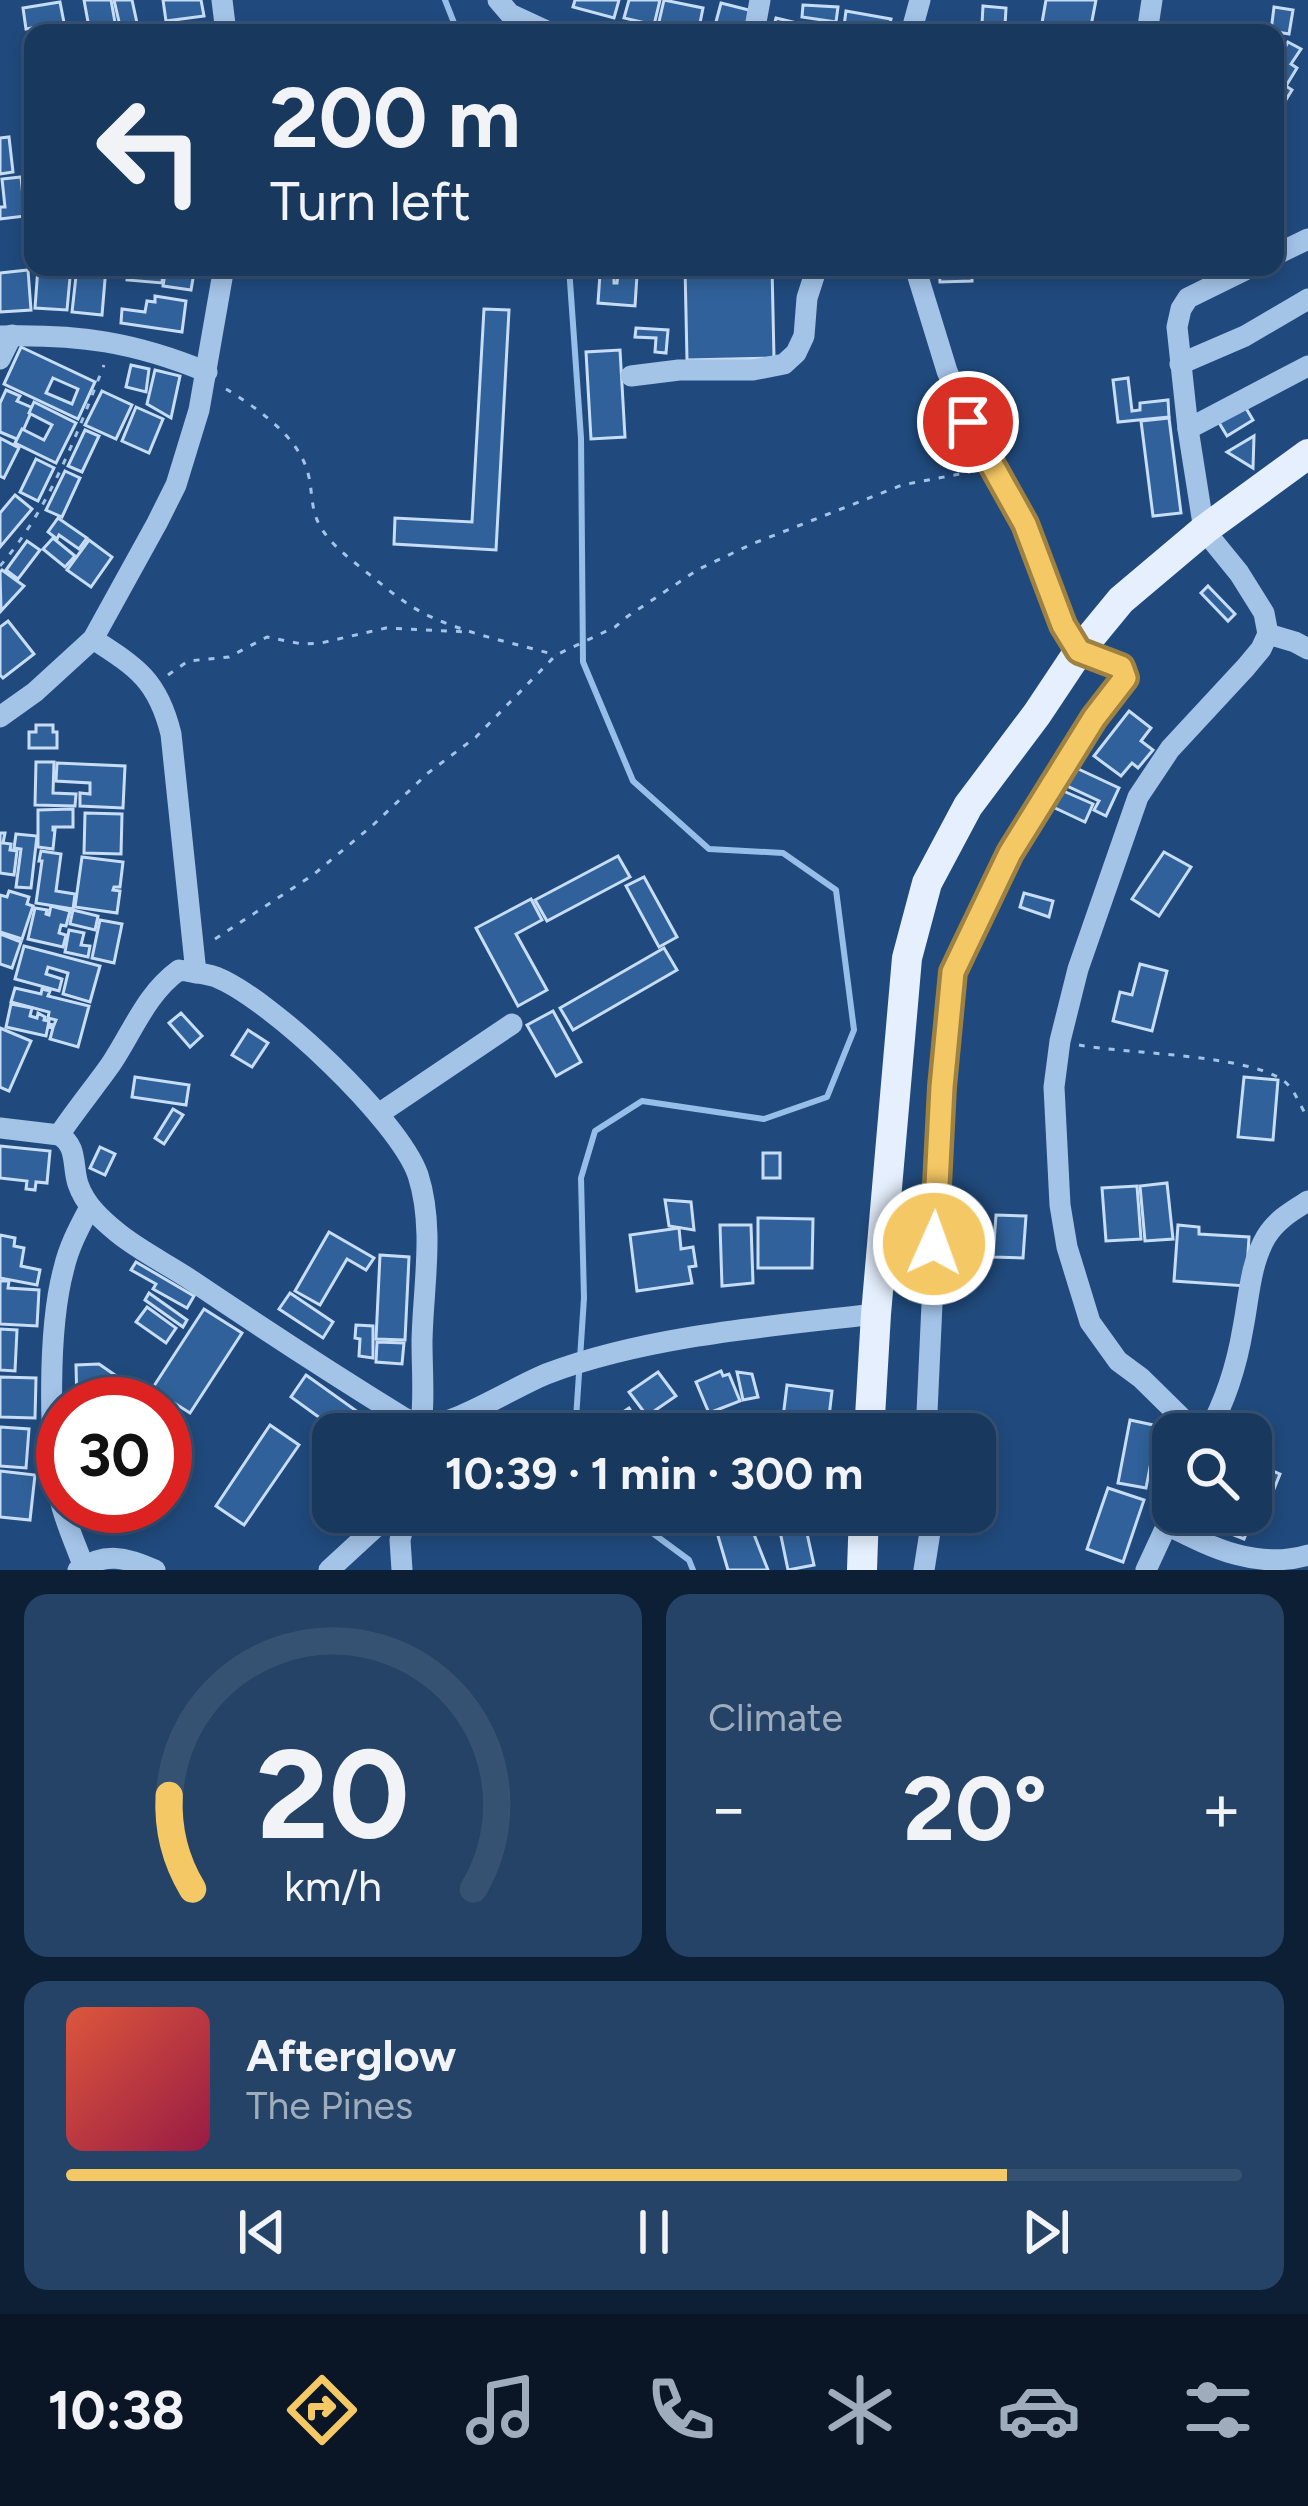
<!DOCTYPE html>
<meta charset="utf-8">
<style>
body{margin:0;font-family:Figtree,sans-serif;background:#254367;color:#f1f3f6;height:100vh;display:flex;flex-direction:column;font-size:45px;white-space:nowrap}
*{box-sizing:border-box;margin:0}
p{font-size:39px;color:#9facbc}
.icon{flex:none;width:66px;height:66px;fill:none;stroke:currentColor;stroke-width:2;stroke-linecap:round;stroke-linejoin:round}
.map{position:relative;height:1570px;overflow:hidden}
.side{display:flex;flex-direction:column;gap:24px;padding:24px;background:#0d1f34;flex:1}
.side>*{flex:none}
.hud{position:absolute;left:24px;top:24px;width:1260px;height:252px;border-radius:24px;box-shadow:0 6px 18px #0003,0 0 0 3px #365273;background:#18385e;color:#f1f3f6;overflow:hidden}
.tools{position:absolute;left:1152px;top:1413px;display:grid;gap:24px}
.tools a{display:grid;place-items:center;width:120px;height:120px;border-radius:24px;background:#18385e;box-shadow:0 6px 18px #0003,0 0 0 3px #365273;font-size:60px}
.speed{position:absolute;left:36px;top:1377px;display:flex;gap:24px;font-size:60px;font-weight:700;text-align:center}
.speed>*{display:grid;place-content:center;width:156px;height:156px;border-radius:50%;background:#18385e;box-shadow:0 6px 18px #0003,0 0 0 3px #365273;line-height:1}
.speed .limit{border:18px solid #d22;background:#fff;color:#111}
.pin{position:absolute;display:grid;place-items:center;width:102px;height:102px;color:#fff;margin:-51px;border:6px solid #fff;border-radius:50%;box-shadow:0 3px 12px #0007}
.me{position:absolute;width:132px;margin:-66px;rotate:2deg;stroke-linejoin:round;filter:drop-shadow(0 0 9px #0008)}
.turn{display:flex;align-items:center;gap:42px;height:252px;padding:0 48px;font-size:54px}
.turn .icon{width:156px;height:156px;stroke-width:2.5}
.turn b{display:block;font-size:84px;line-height:102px}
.big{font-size:90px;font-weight:700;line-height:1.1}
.side .card{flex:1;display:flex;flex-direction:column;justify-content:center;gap:18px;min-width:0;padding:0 42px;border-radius:24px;background:#254367}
.side .dial{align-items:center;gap:0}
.dial svg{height:312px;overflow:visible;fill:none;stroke:#365273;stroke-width:7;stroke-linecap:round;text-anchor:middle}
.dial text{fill:#f1f3f6;stroke:none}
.song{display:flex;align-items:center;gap:36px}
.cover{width:144px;height:144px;border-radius:18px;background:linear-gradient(135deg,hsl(10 70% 55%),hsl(340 70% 35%))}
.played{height:12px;border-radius:6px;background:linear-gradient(90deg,#f4c864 80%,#365273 80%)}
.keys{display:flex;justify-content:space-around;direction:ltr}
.heat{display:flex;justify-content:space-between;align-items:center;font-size:66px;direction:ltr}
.side .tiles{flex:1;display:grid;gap:24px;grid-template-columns:1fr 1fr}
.card:last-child{grid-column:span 2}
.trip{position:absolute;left:312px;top:1413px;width:684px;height:120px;border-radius:24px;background:#18385e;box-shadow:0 6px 18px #0003,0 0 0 3px #365273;font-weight:700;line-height:120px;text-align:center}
.tab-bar{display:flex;height:192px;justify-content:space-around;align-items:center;background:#0a1626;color:#9facbc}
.tab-bar .icon{width:84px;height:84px}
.tab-bar .selected{color:#f4c864}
.tab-bar b{font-size:54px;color:#f1f3f6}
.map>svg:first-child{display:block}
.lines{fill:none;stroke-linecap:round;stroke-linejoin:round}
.stream{stroke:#97bee8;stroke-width:6}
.building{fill:#30619a;stroke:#c7ddf5;stroke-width:3;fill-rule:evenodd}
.path{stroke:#a3c3e7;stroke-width:3;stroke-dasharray:6 9;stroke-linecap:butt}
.minor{stroke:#a3c3e7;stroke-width:21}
.major{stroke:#e5effd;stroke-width:30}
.route-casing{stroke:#9f8241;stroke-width:30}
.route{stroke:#f4c864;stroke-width:21}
</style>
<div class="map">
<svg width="1308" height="1570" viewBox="0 0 1308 1570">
<rect width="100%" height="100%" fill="#204a7d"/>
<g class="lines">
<g class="stream">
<polyline points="445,0 458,33"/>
<polyline points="569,267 581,438 583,662 633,781 709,849 783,853 836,890 854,1030 827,1097 764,1119 642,1101 595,1131 581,1178 584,1298 575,1434"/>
<polyline points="624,1512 689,1560 693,1570"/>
</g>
</g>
<g class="building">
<polygon points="84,0 111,0 116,28 90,33"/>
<polygon points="114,0 132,0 137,23 120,26"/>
<polygon points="163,0 201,0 204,16 166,21"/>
<polygon points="575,0 619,0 614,18 573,7"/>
<polygon points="629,0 660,0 654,25 624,18"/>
<polygon points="664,0 703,8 698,33 658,26"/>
<polygon points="1046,0 1096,0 1090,31 1042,23"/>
<polygon points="60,2 66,33 33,33 33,37 32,28 26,29 23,8"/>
<polygon points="721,3 753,11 747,33 713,33"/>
<polygon points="803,5 838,7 836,22 802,17"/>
<polygon points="983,6 1006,8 1005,26 982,24"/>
<polygon points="1274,7 1293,10 1289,34 1271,31"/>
<polygon points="846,11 891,19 888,33 871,33 844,26"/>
<polygon points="776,18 814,27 812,33 772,33"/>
<polygon points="1288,42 1301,49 1291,64 1297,68 1286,86 1292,90 1279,111 1275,108 1275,48 1282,53"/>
<polygon points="9,137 13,172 0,174 0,138"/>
<polygon points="21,177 25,216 0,219 0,207 5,207 2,179"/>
<polygon points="38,267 71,267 67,310 35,308"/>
<polygon points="77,267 106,268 102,315 72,312"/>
<polygon points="128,267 160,267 159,271 163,272 162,283 127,280"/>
<polygon points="166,267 195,267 191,290 163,286"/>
<polygon points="685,267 772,267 774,358 687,360"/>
<polygon points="939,267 972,267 972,281 940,282"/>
<polygon points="28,270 31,310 0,312 0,273"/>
<polygon points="600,274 614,275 614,283 617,283 618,274 637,275 635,306 598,303"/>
<polygon points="155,296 186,301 182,332 121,323 122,309 145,312 147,301 155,302"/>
<polygon points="484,309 509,310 496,550 394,544 395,518 472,522"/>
<polygon points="636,328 668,330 666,353 655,352 656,338 635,337"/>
<path d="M21,347L95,382L78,419L4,384ZM53,378L78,389L72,404L46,393Z"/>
<polygon points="620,350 625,437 591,439 586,352"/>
<polygon points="131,365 149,369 146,392 126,387"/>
<polygon points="155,370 180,376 171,418 147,404"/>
<polygon points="1128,378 1132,411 1140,410 1140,403 1168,400 1169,417 1118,422 1113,380"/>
<polygon points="6,390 20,396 17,401 33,408 19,440 0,432 0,403"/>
<polygon points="102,391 132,405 116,439 85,425"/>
<polygon points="34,402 76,423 56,463 15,443 22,429 44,440 52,425 29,413"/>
<polygon points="1244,405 1253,420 1227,436 1218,421"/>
<polygon points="136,407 163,419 149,453 122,441"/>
<polygon points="1169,418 1181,513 1153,516 1141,421"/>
<polygon points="85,430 99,436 82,472 68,466"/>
<polygon points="1254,436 1253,468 1227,452"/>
<polygon points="0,438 19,448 4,478 0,476"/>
<polygon points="36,459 54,468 38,501 20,492"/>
<polygon points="65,471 80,478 62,517 46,510"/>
<polygon points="15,495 32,509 0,547 0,513"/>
<polygon points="58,518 87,538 79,549 59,535 57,539 48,532"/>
<polygon points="53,538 75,556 65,567 43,549"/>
<polygon points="89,540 112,557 91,587 67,570"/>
<polygon points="27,541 40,550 18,579 6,570"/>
<polygon points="2,570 24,586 1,611 0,572"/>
<polygon points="1208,586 1235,614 1228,621 1201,593"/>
<polygon points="8,621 34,654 3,678 0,675 0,627"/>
<polygon points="1129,711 1151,728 1141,741 1153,750 1138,768 1132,763 1121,776 1094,756"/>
<polygon points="36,725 53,725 53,732 57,732 57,748 29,748 29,732 36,732"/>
<polygon points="36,762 54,762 53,793 76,794 75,806 35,805"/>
<polygon points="57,763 125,766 123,808 80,806 80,793 90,794 90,783 56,781"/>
<polygon points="1074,767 1119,788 1106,816 1094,810 1099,801 1065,785"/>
<polygon points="1061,790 1093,804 1085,822 1053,807"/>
<polygon points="73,809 73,827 53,827 53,830 55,830 53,849 38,847 38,810"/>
<polygon points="85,813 122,814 121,854 84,853"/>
<polygon points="0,833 5,833 3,843 11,844 10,850 17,851 14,875 0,873"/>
<polygon points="16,834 37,836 31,888 16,887 21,849 14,848"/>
<polygon points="41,851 61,854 56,891 75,894 73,909 36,903 42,861 39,861"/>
<polygon points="1164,852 1191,867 1159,916 1132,899"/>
<polygon points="618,856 630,877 547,921 535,900"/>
<polygon points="82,857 123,862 120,887 114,887 113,890 120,891 117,913 75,907"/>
<polygon points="644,877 677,937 659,947 626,886"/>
<polygon points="9,891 29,897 27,904 33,906 22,939 0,932 0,895 7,897"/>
<polygon points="1024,893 1053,901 1049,917 1020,907"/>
<polygon points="531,899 542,920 516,934 547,990 518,1006 476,928"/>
<polygon points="51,906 70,911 66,926 61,925 59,933 66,935 63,947 28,939 35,908 47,910 46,914 49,915"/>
<polygon points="73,910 98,916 95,930 70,924"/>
<polygon points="100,920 122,924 114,963 92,958"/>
<polygon points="69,930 84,933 81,945 90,946 88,957 65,952"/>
<polygon points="0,934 21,942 12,968 0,964"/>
<polygon points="24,946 100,966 90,1002 63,994 68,973 48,967 46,974 62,979 59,991 15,979"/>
<polygon points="664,948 677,970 573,1030 560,1008"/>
<polygon points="1140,964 1167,971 1152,1031 1113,1021 1120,992 1132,995"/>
<polygon points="15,988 41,994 42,989 50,991 48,996 89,1006 78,1047 50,1039 53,1028 48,1027 49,1024 54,1025 56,1020 48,1018 49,1012 11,1002"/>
<polygon points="11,1004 32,1008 30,1016 37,1018 38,1013 45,1017 44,1020 49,1021 46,1036 6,1027"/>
<polygon points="553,1011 581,1062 556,1076 527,1025"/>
<polygon points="181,1013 202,1036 190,1047 169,1023"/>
<polygon points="0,1028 31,1041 9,1091 0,1087"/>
<polygon points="248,1030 268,1043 252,1067 232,1055"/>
<polygon points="135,1077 189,1085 186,1105 132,1097"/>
<polygon points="1244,1077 1278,1080 1273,1140 1238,1137"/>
<polygon points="173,1109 183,1115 164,1144 155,1138"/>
<polygon points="0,1146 50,1151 47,1183 36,1182 35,1190 26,1189 27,1181 0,1178"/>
<polygon points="100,1147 115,1154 105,1175 90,1168"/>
<rect x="763" y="1153" width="17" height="25"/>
<polygon points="1167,1183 1173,1239 1145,1241 1140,1186"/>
<polygon points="1137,1186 1141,1239 1106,1241 1102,1188"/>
<polygon points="665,1200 691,1202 694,1230 669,1226"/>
<polygon points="996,1215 1026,1216 1023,1258 993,1257"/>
<polygon points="758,1218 813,1219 812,1268 758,1268"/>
<polygon points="720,1225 751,1225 753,1283 722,1286"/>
<polygon points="1178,1225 1199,1227 1199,1234 1249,1237 1246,1286 1174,1281"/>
<polygon points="679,1228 681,1249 693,1247 696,1266 689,1267 692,1283 637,1291 630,1235"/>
<polygon points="329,1232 374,1258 366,1270 347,1259 320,1305 295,1291"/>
<polygon points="0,1235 15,1238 14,1246 24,1248 21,1266 40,1270 37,1285 0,1278"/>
<polygon points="380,1255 409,1257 405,1340 376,1339"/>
<polygon points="136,1262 194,1296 187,1308 153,1289 156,1284 131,1270"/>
<polygon points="0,1281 9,1281 8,1288 39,1290 37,1326 0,1324"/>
<polygon points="149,1293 187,1320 183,1327 145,1300"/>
<polygon points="290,1293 333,1322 323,1338 279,1309"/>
<polygon points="147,1307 176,1328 166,1343 136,1322"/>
<polygon points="204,1309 242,1333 190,1413 152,1389"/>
<polygon points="356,1325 373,1326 373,1358 359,1356 360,1339 355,1338"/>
<polygon points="0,1329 17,1330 15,1371 0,1370"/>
<polygon points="377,1342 404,1343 402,1364 376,1362"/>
<polygon points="99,1364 157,1404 121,1404 116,1400 115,1404 77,1404 76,1365"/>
<polygon points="721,1371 723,1376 729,1374 740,1401 709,1413 696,1382"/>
<polygon points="658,1372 676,1396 647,1416 629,1392"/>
<polygon points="737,1372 752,1374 758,1397 743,1400"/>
<polygon points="306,1375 365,1417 353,1434 342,1434 291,1397"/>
<polygon points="0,1377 36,1378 35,1418 0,1417"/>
<polygon points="787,1385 832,1391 827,1434 781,1434"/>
<polygon points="629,1408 636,1419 633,1421 642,1434 621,1434 611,1420"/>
<polygon points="165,1409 185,1423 165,1453"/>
<polygon points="1130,1420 1158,1426 1146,1488 1118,1483"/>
<polygon points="270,1425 299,1445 244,1525 216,1506"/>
<polygon points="0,1427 29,1429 26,1468 0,1466"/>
<polygon points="1251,1462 1280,1474 1274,1489 1265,1486 1244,1539 1199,1521 1203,1512 1251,1512"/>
<polygon points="0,1471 35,1475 30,1520 0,1517"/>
<polygon points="1108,1488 1144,1500 1123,1562 1087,1549"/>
<polygon points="711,1512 728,1512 729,1519 746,1514 768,1570 728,1570"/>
<polygon points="776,1512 816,1512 817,1517 804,1520 814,1565 788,1570"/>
</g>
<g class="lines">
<g class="path">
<path d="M226,389C257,408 298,436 308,473C313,492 310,508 320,526C331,545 348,557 365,571C384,586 403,603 425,614C466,634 513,643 556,655"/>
<path d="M0,566C50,508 76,436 104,365"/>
<polyline points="168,675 188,661 229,657 267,637 302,644 321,643 386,628 469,632"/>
<polyline points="215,939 313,875 373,825 428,773 476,737 556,655 615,627 628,616 699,569 752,544 902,485 970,472"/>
<path d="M1079,1045C1122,1054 1264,1054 1289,1086C1297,1095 1301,1108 1308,1118"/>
</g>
<g class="minor">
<polyline points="222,0 226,33"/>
<polyline points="498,0 510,14 551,33"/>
<polyline points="754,33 760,0"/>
<polyline points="911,33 920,0"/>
<polyline points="1147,33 1152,0"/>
<polyline points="1275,255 1308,239"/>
<polyline points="915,267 947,371 968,422 1025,524 1062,625 1079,651 1121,667 1125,678 1094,718 1010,853 953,972 942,1087 926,1434"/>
<path d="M0,336C79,334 134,342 207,372"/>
<polyline points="0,359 12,335"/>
<polyline points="1180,364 1245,336 1308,299"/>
<polyline points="631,376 679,370 753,370 784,364 796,353 804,336 807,298 817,267"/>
<polyline points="1188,429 1308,366"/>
<polyline points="1268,634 1295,642 1308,649"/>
<path d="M93,639C138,668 158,681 171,734L196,973"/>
<polyline points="0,717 35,692 93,639 157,523 176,485 199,410 224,267"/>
<polyline points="380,1113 512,1024"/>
<path d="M0,1128L59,1135C78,1146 72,1166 78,1184C85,1205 102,1220 118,1233C139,1250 165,1263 188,1278C259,1326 331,1373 404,1418C410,1420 415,1424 421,1425C451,1429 518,1384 549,1373C647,1336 771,1326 876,1314"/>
<path d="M59,1135C75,1111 94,1088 111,1064C133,1031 146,994 179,970C191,972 205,973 216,977C271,999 399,1120 418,1175C435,1228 423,1287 422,1341C422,1372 425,1404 420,1434"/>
<polyline points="1198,1434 1141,1378 1118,1361 1090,1322 1067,1247 1060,1205 1054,1087 1060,1041 1078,969 1138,797 1170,749 1246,667 1261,649 1268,634 1264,613 1239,573 1204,530 1188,429 1177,327 1181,309 1188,298 1251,267"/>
<path d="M1207,1434C1225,1402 1237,1364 1243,1328C1249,1298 1250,1264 1266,1237C1276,1220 1292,1211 1308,1201"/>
<path d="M1167,1525C1213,1548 1256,1570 1308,1555"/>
<path d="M83,1565C76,1545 66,1524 61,1503C48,1444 48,1326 64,1268C69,1246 80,1226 90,1207"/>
<path d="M78,1570C105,1552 126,1557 155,1570"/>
<polyline points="329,1570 392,1512"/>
<polyline points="402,1570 400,1540 407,1512"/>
<polyline points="924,1570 930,1532 929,1512"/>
<polyline points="1146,1570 1171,1516"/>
</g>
<g class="major">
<polyline points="869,1434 876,1314 907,958 927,883 968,806 1037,714 1079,651 1121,600 1204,530 1308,454"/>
<polyline points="862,1570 864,1512"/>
</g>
</g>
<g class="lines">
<defs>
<polyline id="route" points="934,1244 942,1087 953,972 1010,853 1094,718 1125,678 1121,667 1079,651 1063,625 1025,524 968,422"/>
</defs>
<use href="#route" class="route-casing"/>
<use href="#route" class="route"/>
</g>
</svg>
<div class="tools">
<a><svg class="icon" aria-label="search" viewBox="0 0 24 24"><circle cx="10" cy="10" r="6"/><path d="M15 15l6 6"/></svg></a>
</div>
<div class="speed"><div class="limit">30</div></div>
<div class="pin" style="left:968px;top:422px;background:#d93025"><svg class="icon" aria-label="arrive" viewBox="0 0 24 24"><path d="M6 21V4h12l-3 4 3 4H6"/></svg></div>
<svg class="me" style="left:934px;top:1244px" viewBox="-20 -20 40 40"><circle r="17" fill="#f4c864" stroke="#fff" stroke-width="3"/><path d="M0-11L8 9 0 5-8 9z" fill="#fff"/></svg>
<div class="trip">10:39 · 1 min · 300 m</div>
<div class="hud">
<div class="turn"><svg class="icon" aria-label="left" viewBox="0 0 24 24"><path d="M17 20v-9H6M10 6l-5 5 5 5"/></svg><div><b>200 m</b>Turn left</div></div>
</div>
</div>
<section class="side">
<div class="tiles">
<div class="card dial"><svg viewBox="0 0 100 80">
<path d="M14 69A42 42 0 1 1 86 69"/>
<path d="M14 69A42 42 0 0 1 8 45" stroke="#f4c864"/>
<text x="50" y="56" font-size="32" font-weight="700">20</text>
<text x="50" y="72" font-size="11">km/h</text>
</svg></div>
<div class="card"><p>Climate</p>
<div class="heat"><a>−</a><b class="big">20°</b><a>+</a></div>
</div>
<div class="card">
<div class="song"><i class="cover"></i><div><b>Afterglow</b><p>The Pines</p></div></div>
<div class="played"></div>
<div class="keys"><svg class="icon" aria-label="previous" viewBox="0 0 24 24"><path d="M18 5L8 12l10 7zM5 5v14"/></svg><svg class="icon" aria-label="pause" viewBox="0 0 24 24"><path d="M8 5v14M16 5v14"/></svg><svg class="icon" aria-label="next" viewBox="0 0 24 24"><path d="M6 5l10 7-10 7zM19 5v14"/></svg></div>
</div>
</div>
</section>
<nav class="tab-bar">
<b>10:38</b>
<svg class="icon selected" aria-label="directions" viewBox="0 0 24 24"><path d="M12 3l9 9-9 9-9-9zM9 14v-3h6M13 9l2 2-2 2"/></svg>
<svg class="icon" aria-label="music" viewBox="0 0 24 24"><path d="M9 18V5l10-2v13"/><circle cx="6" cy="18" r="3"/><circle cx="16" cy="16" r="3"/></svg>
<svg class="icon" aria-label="phone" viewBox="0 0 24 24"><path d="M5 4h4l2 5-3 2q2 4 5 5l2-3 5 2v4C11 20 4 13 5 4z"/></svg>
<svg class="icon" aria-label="climate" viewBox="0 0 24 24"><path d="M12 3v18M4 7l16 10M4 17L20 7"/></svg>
<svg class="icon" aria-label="car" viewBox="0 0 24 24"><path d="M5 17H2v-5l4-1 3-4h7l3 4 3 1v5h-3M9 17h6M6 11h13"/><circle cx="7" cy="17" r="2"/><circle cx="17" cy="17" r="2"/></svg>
<svg class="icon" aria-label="filters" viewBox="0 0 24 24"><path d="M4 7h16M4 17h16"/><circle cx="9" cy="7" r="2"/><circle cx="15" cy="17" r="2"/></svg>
</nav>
